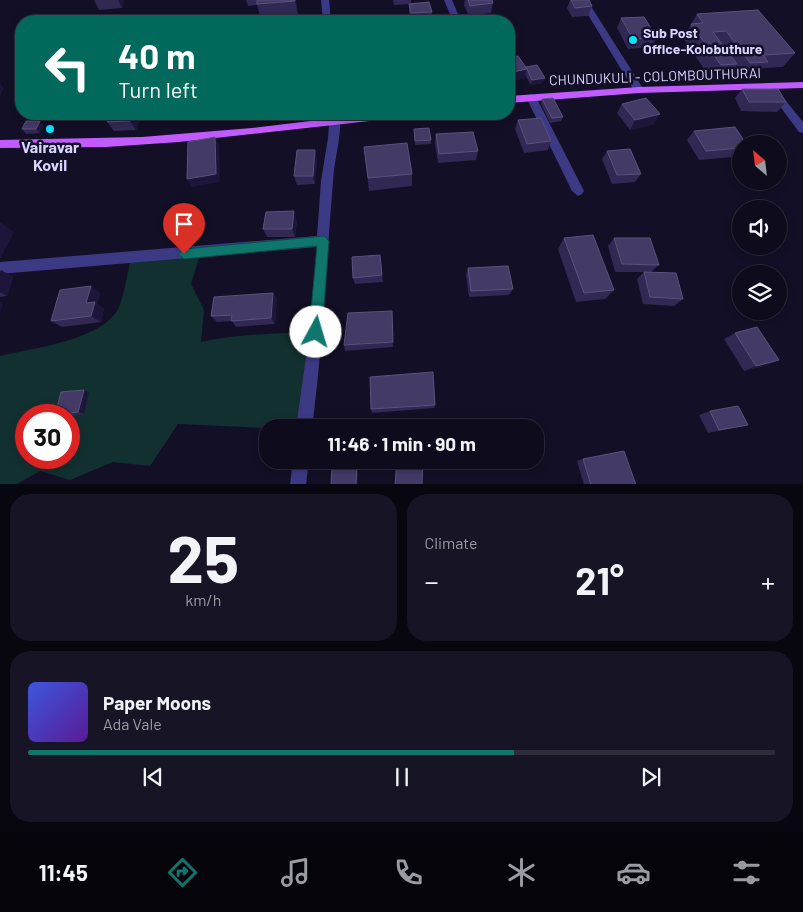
<!DOCTYPE html>
<meta charset="utf-8">
<style>
body{margin:0;font-family:Barlow,sans-serif;background:#171425;color:#f1f3f6;height:100vh;display:flex;flex-direction:column;font-size:19px;white-space:nowrap}
*{box-sizing:border-box;margin:0}
p{font-size:16px;color:#9b9ba3}
.icon{flex:none;width:28px;height:28px;fill:none;stroke:currentColor;stroke-width:2;stroke-linecap:round;stroke-linejoin:round}
.map{position:relative;height:484px;overflow:hidden}
.sheet{display:flex;flex-direction:column;gap:10px;padding:10px;background:#08060f;flex:1}
.sheet>*{flex:none}
.hud{position:absolute;left:15px;top:15px;width:500px;height:105px;border-radius:20px;box-shadow:0 2px 8px #0003,0 0 0 1px #2e2b3b;background:#00695c;color:#fff;overflow:hidden}
.needle{width:32px;rotate:332deg}
.buttons{position:absolute;left:732px;top:135px;display:grid;gap:10px}
.buttons a{display:grid;place-items:center;width:55px;height:55px;border-radius:50%;background:#0e0b1c;box-shadow:0 2px 8px #0003,0 0 0 1px #2e2b3b;font-size:25px}
.speed{position:absolute;left:15px;top:404px;display:flex;gap:10px;font-size:25px;font-weight:700;text-align:center}
.speed>*{display:grid;place-content:center;width:65px;height:65px;border-radius:50%;background:#0e0b1c;box-shadow:0 2px 8px #0003,0 0 0 1px #2e2b3b;line-height:1}
.speed .limit{border:8px solid #d22;background:#fff;color:#111}
.pin{position:absolute;display:grid;place-items:center;width:42px;height:42px;color:#fff;margin:-51px -21px;border-radius:50% 50% 50% 0;rotate:-45deg;box-shadow:0 0 5px #0007}
.pin .icon{rotate:45deg}
.me{position:absolute;width:55px;margin:-28px;rotate:6deg;stroke-linejoin:round;filter:drop-shadow(0 0 4px #0008)}
.turn{display:flex;align-items:center;gap:18px;height:105px;padding:0 20px;font-size:22px}
.turn .icon{width:65px;height:65px;stroke-width:2.5}
.turn b{display:block;font-size:35px;line-height:42px}
.big{font-size:38px;font-weight:700;line-height:1.1}
.sheet .tile{flex:1;display:flex;flex-direction:column;justify-content:center;gap:8px;min-width:0;padding:0 18px;border-radius:20px;background:#171425}
.sheet .dial{align-items:center;gap:0}
.dial b{font-size:65px;line-height:1}
.song{display:flex;align-items:center;gap:15px}
.cover{width:60px;height:60px;border-radius:8px;background:linear-gradient(135deg,hsl(230 70% 55%),hsl(270 70% 35%))}
.played{height:5px;border-radius:2px;background:linear-gradient(90deg,#0f766e 65%,#2e2b3b 65%)}
.keys{display:flex;justify-content:space-around;direction:ltr}
.heat{display:flex;justify-content:space-between;align-items:center;font-size:28px;direction:ltr}
.sheet .tiles{flex:1;display:grid;gap:10px;grid-template-columns:1fr 1fr}
.tile:last-child{grid-column:span 2}
.trip{position:absolute;left:259px;top:419px;width:285px;height:50px;border-radius:20px;background:#0e0b1c;box-shadow:0 2px 8px #0003,0 0 0 1px #2e2b3b;font-weight:700;line-height:50px;text-align:center}
.dock{display:flex;height:80px;justify-content:space-around;align-items:center;background:#06040b;color:#9b9ba3}
.dock .icon{width:35px;height:35px}
.dock .selected{color:#0f766e}
.dock b{font-size:22px;color:#f1f3f6}
.map>svg:first-child{display:block}
.green{fill:#12302f;fill-rule:evenodd}
.lines{fill:none;stroke-linecap:round;stroke-linejoin:round}
.minor{fill:#3d3a85;fill-rule:evenodd}
.major{fill:#c25bff;fill-rule:evenodd}
.wall{fill:#312854}
.shaded-wall{fill:#1d163a}
.building{fill:#433a66;stroke:#5a527e}
.route{fill:#0f766e;stroke:#0a4d48}
.poi-dot{fill:#00e5ff;stroke:#130f26;stroke-width:2}
.labels{text-anchor:middle;dominant-baseline:central;stroke-width:5;stroke-linejoin:round;paint-order:stroke}
.far-poi-label{font-size:14px;font-weight:bold;fill:#d9d4ff;stroke:#130f26;text-anchor:start}
.far-street-label{font-size:14px;fill:#d9d4ff;stroke:#130f26}
.poi-label{font-size:16px;font-weight:bold;fill:#d9d4ff;stroke:#130f26}
</style>
<div class="map">
<svg width="803" height="485" viewBox="0 0 803 485">
<rect width="100%" height="100%" fill="#130f26"/>
<path class="green" d="M201,252L191,284L204,310L201,342C239,334 277,333 316,332L304,427L267,428L178,424L150,466L113,462L70,480L40,471L17,484H0V356C33,348 98,341 117,311C123,302 128,270 131,258ZM26,415H69V458H26Z"/>
<g class="lines">
<g class="minor">
<polygon points="321,0 329,0 331,21 323,21"/>
<polygon points="444,0 452,0 461,21 453,21"/>
<polygon points="579,0 587,0 644,90 643,92 635,92"/>
<polygon points="770,84 773,85 803,122 803,133 799,132 767,89 767,85"/>
<polygon points="531,94 536,97 584,191 582,194 578,196 572,191 526,97"/>
<path d="M330,114H340C342,137 334,159 333,182C326,264 323,345 312,428H296L309,336L317,247L0,274V262L317,236L321,181L328,138Z"/>
<polygon points="293,460 309,460 306,485 290,485"/>
</g>
<g class="major">
<polygon points="803,82 803,88 639,93 509,103 509,96 639,87"/>
<polygon points="369,114 402,114 397,118 179,142 106,147 0,148 0,140 142,137 252,128"/>
</g>
</g>
<g class="wall">
<polygon points="94,0 124,0 122,8 99,10"/>
<polygon points="246,0 296,0 298,15 261,19 257,5 248,6"/>
<polygon points="393,0 411,0 411,3 432,12 431,21 410,21 409,13 409,4 394,5"/>
<polygon points="465,0 492,0 493,3 491,13 469,16 464,5"/>
<polygon points="570,0 589,0 592,6 588,16 572,17 567,8"/>
<polygon points="697,14 795,53 783,67 763,68 757,76 739,77 733,68 726,78 711,79 683,38"/>
<polygon points="621,18 657,38 651,47 628,49 617,28"/>
<polygon points="526,67 543,83 531,85 525,75 524,79"/>
<polygon points="742,89 786,102 777,112 741,111 735,98"/>
<polygon points="542,99 563,117 561,121 550,123 541,104"/>
<polygon points="622,104 654,124 630,130 617,113"/>
<polygon points="33,114 65,114 63,118 38,120"/>
<polygon points="142,114 136,130 114,131 107,122"/>
<polygon points="518,120 551,141 548,150 524,153 515,129"/>
<polygon points="44,126 40,133 26,134 22,129"/>
<polygon points="414,129 431,140 431,144 415,145"/>
<polygon points="694,131 745,142 743,144 741,144 741,148 733,157 699,160 687,140"/>
<polygon points="436,134 478,151 476,160 438,163 435,143"/>
<polygon points="364,147 412,174 412,186 369,191"/>
<polygon points="607,151 641,174 635,182 612,184 602,159"/>
<polygon points="317,159 315,184 297,185 294,176"/>
<polygon points="297,220 295,237 267,237 263,229"/>
<polygon points="564,238 614,290 605,299 576,302 558,249"/>
<polygon points="614,238 659,265 651,272 683,299 674,306 643,304 637,279 644,272 615,272 608,246"/>
<polygon points="380,255 383,282 355,284 353,278"/>
<polygon points="468,268 513,289 509,295 469,297 466,275"/>
<polygon points="0,270 13,277 7,296 0,297"/>
<polygon points="100,293 97,304 104,308 101,322 62,327 51,321"/>
<polygon points="273,293 277,299 275,324 236,327 232,321 217,322 211,316"/>
<polygon points="392,311 393,347 345,351 344,345"/>
<polygon points="735,333 779,360 767,365 744,371 724,339"/>
<polygon points="89,392 84,414 69,416 55,415"/>
<polygon points="435,405 434,408 372,413 371,409"/>
<polygon points="710,411 748,425 708,433 699,415"/>
<polygon points="583,459 636,485 584,485 577,461"/>
</g>
<g class="shaded-wall">
<polygon points="118,0 124,0 122,8"/>
<polygon points="295,0 296,0 298,15 295,1"/>
<polygon points="527,69 524,79 509,82 509,73"/>
<polygon points="545,78 543,83 531,85 532,80"/>
<polygon points="0,83 4,88 0,96"/>
<polygon points="60,114 65,114 63,118"/>
<polygon points="132,114 142,114 136,130 130,121"/>
<polygon points="660,114 654,124 630,130 635,120"/>
<polygon points="40,121 44,126 40,133 36,129"/>
<polygon points="215,137 219,146 220,182 192,187 187,179"/>
<polygon points="315,150 317,159 315,184 313,176"/>
<polygon points="294,211 297,220 295,237 292,229"/>
<polygon points="0,222 14,232 0,259"/>
<polygon points="1,270 13,277 7,296 0,292 0,274"/>
<polygon points="91,286 100,293 97,304 104,308 101,322 91,316 86,303"/>
<polygon points="273,293 277,299 275,324 271,318"/>
<polygon points="0,301 3,303 0,314"/>
<polygon points="779,360 767,365 744,371 756,366"/>
<polygon points="84,390 89,392 84,414 78,412"/>
<polygon points="357,464 358,465 358,485 356,485"/>
</g>
<g class="building">
<polygon points="257,0 295,0 295,1 257,4"/>
<polygon points="468,0 492,0 493,3 470,6"/>
<polygon points="571,0 589,0 592,6 575,8"/>
<polygon points="429,2 432,12 411,13 409,4"/>
<polygon points="758,10 795,53 763,55 768,62 750,63 726,31 713,32 737,64 721,65 691,24 703,23 697,14"/>
<polygon points="644,17 657,38 633,39 621,18"/>
<polygon points="518,56 527,69 509,73 509,58"/>
<polygon points="537,65 545,78 532,80 526,67"/>
<polygon points="742,89 778,89 786,102 749,102"/>
<polygon points="553,98 563,117 552,118 542,99"/>
<polygon points="646,98 660,114 635,120 622,104"/>
<polygon points="110,114 132,114 130,121 107,122"/>
<polygon points="541,118 551,141 527,144 518,120"/>
<polygon points="26,121 40,121 36,129 22,129"/>
<polygon points="735,127 745,142 738,142 741,148 706,151 694,131"/>
<polygon points="429,128 431,140 415,141 414,129"/>
<polygon points="473,132 478,151 439,154 436,134"/>
<polygon points="215,137 216,174 187,179 188,142"/>
<polygon points="407,143 412,174 368,178 364,147"/>
<polygon points="630,149 641,174 617,175 607,151"/>
<polygon points="297,150 315,150 313,176 294,176"/>
<polygon points="294,211 292,229 263,229 266,212"/>
<polygon points="593,235 614,290 584,293 564,238"/>
<polygon points="614,238 650,238 659,265 622,264"/>
<polygon points="380,255 382,275 353,278 352,257"/>
<polygon points="508,266 513,289 471,291 468,268"/>
<polygon points="644,272 676,273 683,299 650,297"/>
<polygon points="91,286 86,303 95,302 91,316 51,321 60,290"/>
<polygon points="273,293 271,318 231,321 232,315 211,316 214,297"/>
<polygon points="392,311 393,342 344,345 348,313"/>
<polygon points="757,327 779,360 756,366 735,333"/>
<polygon points="433,372 435,405 371,409 370,377"/>
<polygon points="84,390 78,412 55,415 61,392"/>
<polygon points="738,406 748,425 719,430 710,411"/>
<polygon points="624,451 636,485 591,485 583,459"/>
<polygon points="397,460 423,460 422,485 395,485"/>
<polygon points="357,464 356,485 331,485 332,465"/>
</g>
<polygon class="route" points="324,236 329,241 322,332 320,336 316,338 311,336 309,332 317,246 184,259 178,254 184,249"/>
<g class="poi-dot">
<circle cx="633" cy="40" r="5"/>
<circle cx="50" cy="129" r="5"/>
</g>
<g class="labels">
<g class="far-poi-label">
<text x="643" y="32">Sub Post<tspan x="643" dy="16">Office-Kolobuthure</tspan></text>
</g>
<g class="far-street-label">
<text transform="translate(655 76) rotate(-2)">CHUNDUKULI - COLOMBOUTHURAI</text>
</g>
<g class="poi-label">
<text x="50" y="146">Vairavar<tspan x="50" dy="18">Kovil</tspan></text>
</g>
</g>
</svg>
<div class="buttons">
<a><svg class="needle" viewBox="-14 -14 28 28"><path d="M0-13l5 13h-10z" fill="#e53935"/><path d="M0 13l5-13h-10z" fill="#9b9ba3"/></svg></a>
<a><svg class="icon" aria-label="sound" viewBox="0 0 24 24"><path d="M4 9h4l5-4v14l-5-4H4zM17 9q2 3 0 6"/></svg></a>
<a><svg class="icon" aria-label="layers" viewBox="0 0 24 24"><path d="M12 4l9 5-9 5-9-5zM3 14l9 5 9-5"/></svg></a>
</div>
<div class="speed"><div class="limit">30</div></div>
<div class="pin" style="left:184px;top:254px;background:#d93025"><svg class="icon" aria-label="arrive" viewBox="0 0 24 24"><path d="M6 21V4h12l-3 4 3 4H6"/></svg></div>
<svg class="me" style="left:316px;top:332px" viewBox="-20 -20 40 40"><circle r="19" fill="#fff"/><path d="M0-13L10 11 0 6-10 11z" fill="#0f766e"/></svg>
<div class="trip">11:46 · 1 min · 90 m</div>
<div class="hud">
<div class="turn"><svg class="icon" aria-label="left" viewBox="0 0 24 24"><path d="M17 20v-9H6M10 6l-5 5 5 5"/></svg><div><b>40 m</b>Turn left</div></div>
</div>
</div>
<section class="sheet">
<div class="tiles">
<div class="tile dial"><b>25</b><p>km/h</p></div>
<div class="tile"><p>Climate</p>
<div class="heat"><a>−</a><b class="big">21°</b><a>+</a></div>
</div>
<div class="tile">
<div class="song"><i class="cover"></i><div><b>Paper Moons</b><p>Ada Vale</p></div></div>
<div class="played"></div>
<div class="keys"><svg class="icon" aria-label="previous" viewBox="0 0 24 24"><path d="M18 5L8 12l10 7zM5 5v14"/></svg><svg class="icon" aria-label="pause" viewBox="0 0 24 24"><path d="M8 5v14M16 5v14"/></svg><svg class="icon" aria-label="next" viewBox="0 0 24 24"><path d="M6 5l10 7-10 7zM19 5v14"/></svg></div>
</div>
</div>
</section>
<nav class="dock">
<b>11:45</b>
<svg class="icon selected" aria-label="directions" viewBox="0 0 24 24"><path d="M12 3l9 9-9 9-9-9zM9 14v-3h6M13 9l2 2-2 2"/></svg>
<svg class="icon" aria-label="music" viewBox="0 0 24 24"><path d="M9 18V5l10-2v13"/><circle cx="6" cy="18" r="3"/><circle cx="16" cy="16" r="3"/></svg>
<svg class="icon" aria-label="phone" viewBox="0 0 24 24"><path d="M5 4h4l2 5-3 2q2 4 5 5l2-3 5 2v4C11 20 4 13 5 4z"/></svg>
<svg class="icon" aria-label="climate" viewBox="0 0 24 24"><path d="M12 3v18M4 7l16 10M4 17L20 7"/></svg>
<svg class="icon" aria-label="car" viewBox="0 0 24 24"><path d="M5 17H2v-5l4-1 3-4h7l3 4 3 1v5h-3M9 17h6M6 11h13"/><circle cx="7" cy="17" r="2"/><circle cx="17" cy="17" r="2"/></svg>
<svg class="icon" aria-label="filters" viewBox="0 0 24 24"><path d="M4 7h16M4 17h16"/><circle cx="9" cy="7" r="2"/><circle cx="15" cy="17" r="2"/></svg>
</nav>
